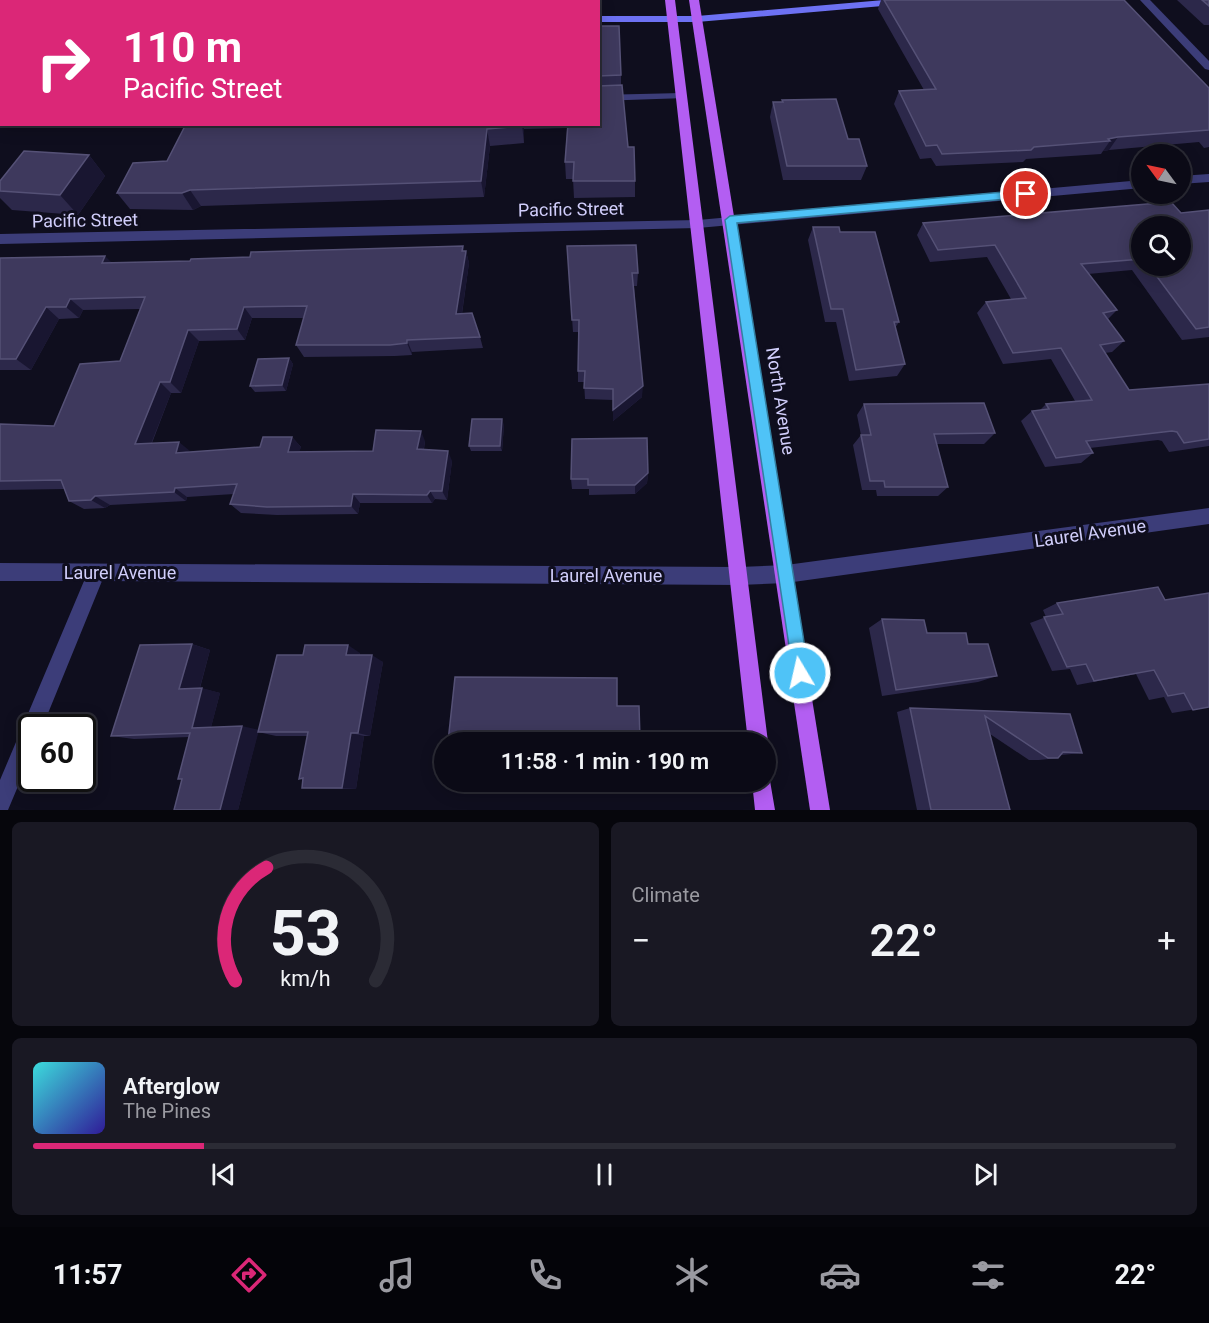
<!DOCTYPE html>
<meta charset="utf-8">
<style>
body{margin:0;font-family:Roboto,sans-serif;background:#191823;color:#f1f3f6;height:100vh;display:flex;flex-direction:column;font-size:22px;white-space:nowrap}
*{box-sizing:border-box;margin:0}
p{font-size:20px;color:#9a9aa1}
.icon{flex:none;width:33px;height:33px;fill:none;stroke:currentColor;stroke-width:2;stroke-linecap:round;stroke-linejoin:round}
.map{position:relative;height:810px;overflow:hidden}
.drawer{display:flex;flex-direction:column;gap:12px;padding:12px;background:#06060c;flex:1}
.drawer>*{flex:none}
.top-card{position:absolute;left:0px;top:0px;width:600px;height:126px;box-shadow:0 3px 15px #0003,0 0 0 2px #2b2b35;background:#db2777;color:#fff;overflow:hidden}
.needle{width:39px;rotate:303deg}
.buttons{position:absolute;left:1131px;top:144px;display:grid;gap:12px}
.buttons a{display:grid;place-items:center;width:60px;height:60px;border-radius:50%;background:#0b0a16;box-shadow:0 3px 15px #0003,0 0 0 2px #2b2b35;font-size:30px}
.speed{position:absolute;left:18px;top:714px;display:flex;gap:12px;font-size:30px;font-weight:700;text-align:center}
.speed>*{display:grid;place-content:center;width:78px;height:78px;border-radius:50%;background:#0b0a16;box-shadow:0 3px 15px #0003,0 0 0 2px #2b2b35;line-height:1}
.speed .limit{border:3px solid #111;border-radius:9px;background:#fff;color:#111}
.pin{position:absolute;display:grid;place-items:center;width:51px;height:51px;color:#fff;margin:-26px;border:3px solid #fff;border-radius:50%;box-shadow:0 2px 6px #0007}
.me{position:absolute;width:66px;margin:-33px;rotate:351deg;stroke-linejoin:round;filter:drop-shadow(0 0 4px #0008)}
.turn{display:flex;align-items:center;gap:21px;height:126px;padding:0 24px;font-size:27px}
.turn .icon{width:78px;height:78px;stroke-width:2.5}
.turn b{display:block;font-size:42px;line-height:51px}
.big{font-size:45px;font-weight:600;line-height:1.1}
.drawer .tile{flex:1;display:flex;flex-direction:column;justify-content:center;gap:9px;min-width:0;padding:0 21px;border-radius:9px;background:#191823}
.drawer .dial{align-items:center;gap:0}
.dial svg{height:156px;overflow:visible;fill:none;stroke:#2b2b35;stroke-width:7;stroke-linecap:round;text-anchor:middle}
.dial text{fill:#f1f3f6;stroke:none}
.song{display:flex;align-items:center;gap:18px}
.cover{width:72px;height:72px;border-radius:9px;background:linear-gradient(135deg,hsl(180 70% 55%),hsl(250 70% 35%))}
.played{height:6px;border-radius:3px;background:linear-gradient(90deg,#db2777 15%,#2b2b35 15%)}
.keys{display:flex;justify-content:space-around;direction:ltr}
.heat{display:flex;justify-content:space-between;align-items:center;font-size:33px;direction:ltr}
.drawer .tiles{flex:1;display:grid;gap:12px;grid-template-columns:1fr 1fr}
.tile:last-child{grid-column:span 2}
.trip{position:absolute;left:434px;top:732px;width:342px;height:60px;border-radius:30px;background:#0b0a16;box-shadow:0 3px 15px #0003,0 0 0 2px #2b2b35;font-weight:600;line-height:60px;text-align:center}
.tab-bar{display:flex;height:96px;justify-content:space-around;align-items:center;background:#040409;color:#9a9aa1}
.tab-bar .icon{width:42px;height:42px}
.tab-bar .active{color:#db2777}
.tab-bar b{font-size:27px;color:#f1f3f6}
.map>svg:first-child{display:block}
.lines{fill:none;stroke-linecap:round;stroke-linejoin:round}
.lane{fill:#3c3d79;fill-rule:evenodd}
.street{fill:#3c3d79;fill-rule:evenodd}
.secondary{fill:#6d71f3;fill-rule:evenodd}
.primary{fill:#b35ef2;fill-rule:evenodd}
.wall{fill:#2c284a;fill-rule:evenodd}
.shaded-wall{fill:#191631}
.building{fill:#3e395d;stroke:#555176;stroke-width:1.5}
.route{fill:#4fc3f7;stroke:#337fa1;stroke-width:1.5}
.labels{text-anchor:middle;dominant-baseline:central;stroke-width:6;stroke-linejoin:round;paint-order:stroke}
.street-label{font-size:18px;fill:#d1cefb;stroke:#0f0e1e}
</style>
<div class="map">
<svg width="1209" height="810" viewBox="0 0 1209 810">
<rect width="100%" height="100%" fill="#0f0e1e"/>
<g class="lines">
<polygon class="lane" points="682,93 686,94 686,98 598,101 598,95"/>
<g class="street">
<polygon points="107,0 117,0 106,2"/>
<rect x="336" y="0" width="10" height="2"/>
<polygon points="1140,0 1150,0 1209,61 1209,70 1205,69"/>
<polygon points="1209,174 1209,182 1180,184 1180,176"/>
<polygon points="1142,180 1142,188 698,228 0,244 0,234 698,220"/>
<polygon points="1209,508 1209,524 786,583 739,585 102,581 42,728 32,728 32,753 8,810 0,810 0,780 84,581 0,581 0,563 739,567 786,565"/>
</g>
<polygon class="secondary" points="884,0 922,0 917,3 697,22 598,22 598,16 697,16"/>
<g class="primary">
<polygon points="665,0 675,0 768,742 765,749 765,742 748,742"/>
<polygon points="689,0 699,0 830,810 810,810"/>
<polygon points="765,773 769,775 775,810 755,810 752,782 765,782"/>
</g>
</g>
<g class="wall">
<polygon points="3,0 75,0 74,2 2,2 2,120 0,120 0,2"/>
<polygon points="881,0 1124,0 1209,88 1209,147 1204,148 1199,142 1109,150 1103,151 1101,154 1026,159 1023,162 936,166 931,158 920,159 894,104 899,91 924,90 878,9"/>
<polygon points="1177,0 1209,0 1209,25 1204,25"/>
<polygon points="598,26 621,75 621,85 628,147 635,181 635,197 574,198 573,179 566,179 565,162 567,128 524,129 524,143 490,146 484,197 201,206 193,210 130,209 117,193 167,161 186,124 598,124"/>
<polygon points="782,100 848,139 867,166 861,180 783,180 770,117 773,102 782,102"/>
<polygon points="89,155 105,176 78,215 12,210 0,198 0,181"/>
<path d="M1209,210V337L1182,340L1132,270L1088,274L1117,310L1108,319L1124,341L1112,352L1105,353L1129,390L1209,384V446L1169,452L1162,441L1158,440L1090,448L1093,453L1081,463L1045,467L1021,421L1032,411L1040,410L1046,404L1075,401L1051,359L1003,364L977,313L986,302L1011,299L987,257L930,262L917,235L923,223L1181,213ZM1142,226L1180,266H1142Z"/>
<polygon points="813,227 899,322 895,328 905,364 897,376 849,381 836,322 825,322 808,240"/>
<polygon points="463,246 464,251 466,251 469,263 462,314 480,337 483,348 412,352 412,355 395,356 304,357 296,345 304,318 252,318 245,340 199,341 181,393 171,393 152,443 190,452 260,447 292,437 301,447 299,451 373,451 425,441 424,449 452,461 447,500 435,499 432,503 360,503 358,514 277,515 241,513 230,504 234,494 187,497 186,501 110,505 105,508 84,509 69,501 65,489 0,490 0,424 54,426 120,361 140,309 83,310 79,318 59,319 31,370 0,370 0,258 112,263 190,261 250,257"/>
<polygon points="567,246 638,273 637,286 634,286 642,397 613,421 613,400 585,399 584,382 578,382 578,371 579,332 573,332"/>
<polygon points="289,358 293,364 286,391 255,392 250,386"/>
<polygon points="864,404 995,433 984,444 937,444 948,487 938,496 877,496 876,490 862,490 853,445 861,435 857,415"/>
<polygon points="504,425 502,451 471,451 469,446"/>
<polygon points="648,473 647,483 635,494 589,495 589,489 572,489 571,479"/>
<polygon points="1057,603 1209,707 1172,713 1164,697 1149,700 1136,674 1077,685 1070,669 1052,671 1030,623 1046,617 1043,610"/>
<polygon points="882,619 927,633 968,644 997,676 978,682 882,696 869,628"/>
<polygon points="192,644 210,650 200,688 220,693 211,727 259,730 303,655 360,653 360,655 383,662 370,736 364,736 356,789 302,788 303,779 299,779 308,736 276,736 258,732 238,810 174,810 182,780 189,737 134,739 111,736"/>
<polygon points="617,706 640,739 638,742 448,742"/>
<polygon points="910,708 1070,714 1082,753 1061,755 1058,758 1039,760 1029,760 990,734 1010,810 917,810 897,712"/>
</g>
<g class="shaded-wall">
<polygon points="50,0 75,0 74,2 49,2"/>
<polygon points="269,0 285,0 284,2 269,2"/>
<polygon points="423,0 432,0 431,2 422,2"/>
<polygon points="522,124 524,124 524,143"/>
<polygon points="487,129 490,146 484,197 481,181"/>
<polygon points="1118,137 1109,150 1103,151 1110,141 1108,139"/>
<polygon points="89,155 105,176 78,215 60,195"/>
<polygon points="190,190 201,206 193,210 182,193"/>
<polygon points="463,246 465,255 466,251 469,263 460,326 456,314"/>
<polygon points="105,256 117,268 102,263"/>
<polygon points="70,299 83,310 79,318 66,307"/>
<polygon points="46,307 59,319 31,370 16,359"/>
<polygon points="244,307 252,318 245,340 237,329"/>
<polygon points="188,330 199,341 181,393 170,382"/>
<polygon points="407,340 412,352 412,355 407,343"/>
<polygon points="289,358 293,364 286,391 282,385"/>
<polygon points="160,382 171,393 147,454 135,444"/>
<polygon points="643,386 642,397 613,421 613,410"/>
<polygon points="502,419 504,425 502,451 500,446"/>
<polygon points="421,431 425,441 422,458 417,449"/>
<polygon points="292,437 301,447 296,461 288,452"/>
<polygon points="179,442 190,451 176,453"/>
<polygon points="448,451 452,461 447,500 442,491"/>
<polygon points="648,473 647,483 635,494 635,485"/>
<polygon points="175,488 187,497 186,501 174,492"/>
<polygon points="430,491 435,499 432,503 427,495"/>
<polygon points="353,494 360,503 358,514 351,506"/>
<polygon points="95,496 110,505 105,508 91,500"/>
<polygon points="192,644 210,650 198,694 179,689"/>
<polygon points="348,645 360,653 358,662 346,655"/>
<polygon points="372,655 383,662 370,736 358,733"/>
<polygon points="202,688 220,693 210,731 192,728"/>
<polygon points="242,726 259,730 238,810 220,810"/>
<polygon points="351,733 364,736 356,789 342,788"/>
</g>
<g class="building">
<polygon points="3,0 50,0 49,2 2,2 2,103 0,103 0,2"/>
<polygon points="119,0 269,0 269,2 118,2"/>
<polygon points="354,0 423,0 422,2 353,2"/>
<polygon points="884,0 1124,0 1209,88 1209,130 1118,137 1108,139 1110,141 1034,147 1031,150 942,154 937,145 926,146 899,91 936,89"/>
<polygon points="1202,0 1209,0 1209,6"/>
<polygon points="598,26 619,26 621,75 598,76"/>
<polygon points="622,85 628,147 634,147 635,181 573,181 574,162 565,162 568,124 598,124 598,86"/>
<polygon points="836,99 848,139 859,139 867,166 787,166 773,102 783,102 782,100"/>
<polygon points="186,124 522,124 522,126 487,129 481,181 190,190 182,193 117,193 133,163 167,161"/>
<polygon points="24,151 89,155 60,195 0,191 0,181"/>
<polygon points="1171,202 1181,213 1209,210 1209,327 1196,329 1149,266 1180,266 1180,226 1142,226 1142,259 1081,264 1117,310 1103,313 1124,341 1100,345 1129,390 1209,384 1209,439 1184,443 1177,432 1172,431 1086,441 1093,453 1056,458 1032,411 1049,409 1046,404 1092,400 1061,348 1013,353 986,302 1026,298 995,245 938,250 923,223"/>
<polygon points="813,227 839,227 840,232 875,232 899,322 894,322 905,364 856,370 843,309 831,309"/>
<polygon points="636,245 638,273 632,273 643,386 613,410 613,389 584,388 585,371 578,371 579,320 572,320 567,246"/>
<polygon points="463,246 462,251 466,251 456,314 472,313 480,337 407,340 407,343 390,345 296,345 307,306 244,307 237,329 188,330 170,382 160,382 135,444 179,442 176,453 260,447 263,437 292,437 288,452 373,451 376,430 421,431 417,449 448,451 442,491 430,491 427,495 353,494 351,506 267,507 230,504 237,484 175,488 174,492 95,496 91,500 69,501 61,480 0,481 0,424 54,426 80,364 120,361 145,297 70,299 66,307 46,307 16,359 0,359 0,258 105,256 102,263 190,261 191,259 250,257 251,252"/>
<polygon points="289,358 282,385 250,386 258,359"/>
<polygon points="984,403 995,433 934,434 948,487 885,487 884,481 870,481 861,435 871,435 864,404"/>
<polygon points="472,419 502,419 500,446 469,446"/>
<polygon points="647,438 648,473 635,485 588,485 588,479 571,479 572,439"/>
<polygon points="1158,587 1165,600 1209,593 1209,707 1193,710 1184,693 1168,696 1154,670 1094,681 1086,664 1067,667 1044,617 1063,614 1057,603"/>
<polygon points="882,619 924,620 927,633 966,633 968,644 988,644 997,676 896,690"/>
<polygon points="192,644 179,689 202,688 192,728 242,726 220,810 174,810 182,779 178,779 190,733 111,736 140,645"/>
<polygon points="305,645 348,645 346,655 372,655 358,733 351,733 342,788 302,788 303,778 299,779 308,732 258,732 277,655 303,655"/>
<polygon points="455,677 617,678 617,706 639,706 640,739 617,739 617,742 448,742"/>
<polygon points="910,708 1070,714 1082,753 1063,752 1058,758 1048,758 985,716 1010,810 931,810"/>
</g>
<polygon class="route" points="1026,190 1030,191 1030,197 737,223 809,673 806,679 800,682 794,679 725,220 730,216"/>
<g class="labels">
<g class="street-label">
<text transform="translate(571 209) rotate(-1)">Pacific Street</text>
<text transform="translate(85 220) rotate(-1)">Pacific Street</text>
<text transform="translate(781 401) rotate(81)">North Avenue</text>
<text transform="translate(1090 533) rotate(-8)">Laurel Avenue</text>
<text x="120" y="572">Laurel Avenue</text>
<text x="606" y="575">Laurel Avenue</text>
</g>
</g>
</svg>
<div class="buttons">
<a><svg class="needle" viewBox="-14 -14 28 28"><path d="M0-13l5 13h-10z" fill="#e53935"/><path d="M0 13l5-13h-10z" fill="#9a9aa1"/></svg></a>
<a><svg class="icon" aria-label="search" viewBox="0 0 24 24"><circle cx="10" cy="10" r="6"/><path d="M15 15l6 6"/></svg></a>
</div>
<div class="speed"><div class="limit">60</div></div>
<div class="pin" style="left:1026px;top:194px;background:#d93025"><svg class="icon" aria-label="arrive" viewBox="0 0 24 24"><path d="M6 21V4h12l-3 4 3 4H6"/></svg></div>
<svg class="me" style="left:800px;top:673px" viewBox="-20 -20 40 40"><circle r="17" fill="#4fc3f7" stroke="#fff" stroke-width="3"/><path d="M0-11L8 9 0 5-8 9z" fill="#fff"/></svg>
<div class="trip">11:58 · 1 min · 190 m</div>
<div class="top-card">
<div class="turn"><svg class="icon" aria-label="right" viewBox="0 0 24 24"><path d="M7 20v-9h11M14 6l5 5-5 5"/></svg><div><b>110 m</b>Pacific Street</div></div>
</div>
</div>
<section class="drawer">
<div class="tiles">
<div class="tile dial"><svg viewBox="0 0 100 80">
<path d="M14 69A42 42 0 1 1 86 69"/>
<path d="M14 69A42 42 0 0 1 30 11" stroke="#db2777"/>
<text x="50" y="56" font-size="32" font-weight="700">53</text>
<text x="50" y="72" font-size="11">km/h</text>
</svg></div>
<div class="tile"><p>Climate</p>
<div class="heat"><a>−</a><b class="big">22°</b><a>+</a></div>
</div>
<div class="tile">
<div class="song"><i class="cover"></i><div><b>Afterglow</b><p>The Pines</p></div></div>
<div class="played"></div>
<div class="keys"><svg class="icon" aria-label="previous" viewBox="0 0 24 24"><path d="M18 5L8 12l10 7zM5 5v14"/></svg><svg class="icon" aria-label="pause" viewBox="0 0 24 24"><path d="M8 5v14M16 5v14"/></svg><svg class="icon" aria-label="next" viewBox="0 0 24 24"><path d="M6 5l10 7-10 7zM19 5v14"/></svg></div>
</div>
</div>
</section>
<nav class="tab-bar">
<b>11:57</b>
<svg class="icon active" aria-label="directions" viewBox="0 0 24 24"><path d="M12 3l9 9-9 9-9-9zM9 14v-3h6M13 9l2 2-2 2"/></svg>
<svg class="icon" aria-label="music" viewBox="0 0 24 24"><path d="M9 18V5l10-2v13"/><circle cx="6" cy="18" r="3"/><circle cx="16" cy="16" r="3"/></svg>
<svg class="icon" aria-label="phone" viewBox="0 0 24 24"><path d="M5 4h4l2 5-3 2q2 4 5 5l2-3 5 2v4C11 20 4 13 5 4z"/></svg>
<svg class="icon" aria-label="climate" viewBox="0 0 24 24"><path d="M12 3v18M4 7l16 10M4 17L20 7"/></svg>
<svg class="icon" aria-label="car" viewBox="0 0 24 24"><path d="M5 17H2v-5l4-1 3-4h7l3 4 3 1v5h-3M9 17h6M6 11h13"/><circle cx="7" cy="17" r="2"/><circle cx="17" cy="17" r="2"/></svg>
<svg class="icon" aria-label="filters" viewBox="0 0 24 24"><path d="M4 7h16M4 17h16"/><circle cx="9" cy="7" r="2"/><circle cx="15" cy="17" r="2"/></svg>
<b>22°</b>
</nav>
